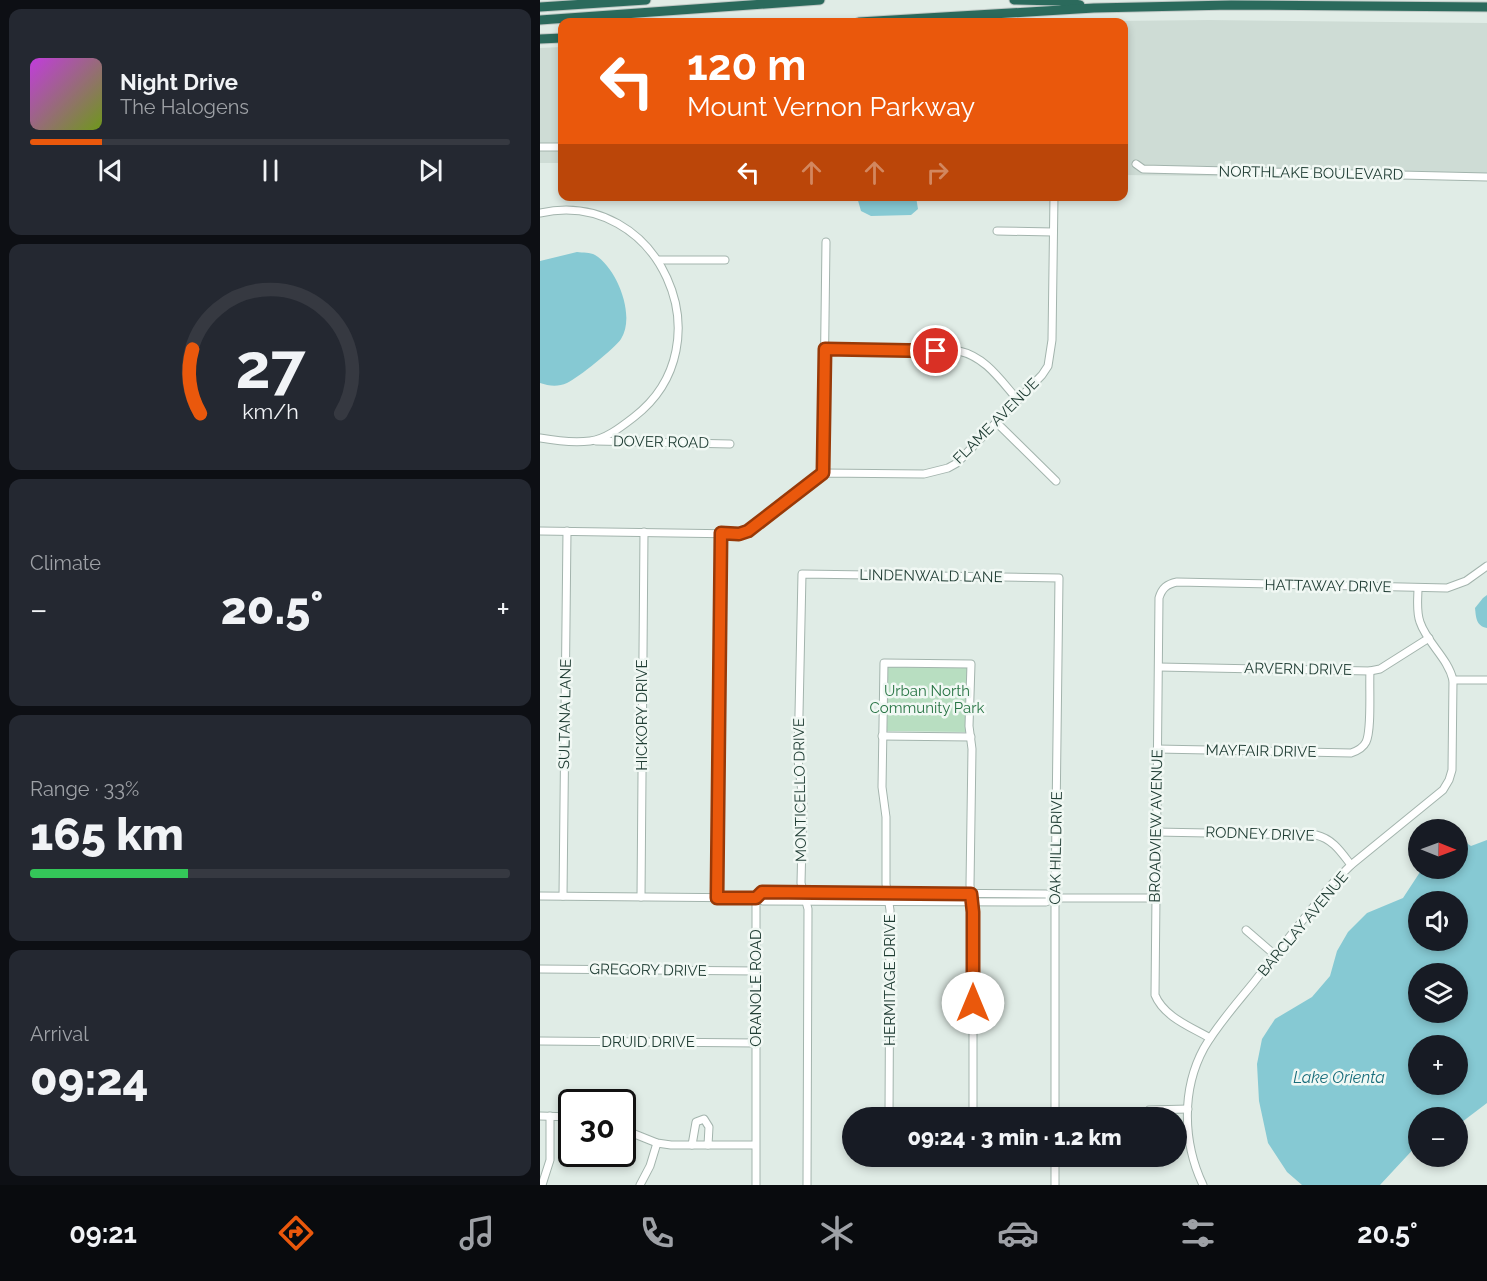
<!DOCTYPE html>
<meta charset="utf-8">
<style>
body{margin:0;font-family:Raleway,sans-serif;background:#242831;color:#f1f3f6;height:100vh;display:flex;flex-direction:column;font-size:22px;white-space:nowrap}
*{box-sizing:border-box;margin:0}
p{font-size:20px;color:#9ea1a6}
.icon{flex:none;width:33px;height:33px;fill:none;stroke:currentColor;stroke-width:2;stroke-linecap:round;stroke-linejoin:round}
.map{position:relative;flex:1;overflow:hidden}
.sheet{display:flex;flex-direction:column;gap:9px;padding:9px;background:#0d0f14;width:540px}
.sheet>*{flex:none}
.top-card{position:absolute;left:18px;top:18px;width:570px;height:183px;border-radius:12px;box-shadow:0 3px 9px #0003;background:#ea580c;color:#fff;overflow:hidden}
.needle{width:39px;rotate:91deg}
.buttons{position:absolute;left:868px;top:819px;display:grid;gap:12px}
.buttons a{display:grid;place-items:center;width:60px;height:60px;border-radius:50%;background:#171b24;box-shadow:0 3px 9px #0003;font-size:30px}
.speed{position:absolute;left:18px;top:1089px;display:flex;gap:12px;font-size:30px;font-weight:700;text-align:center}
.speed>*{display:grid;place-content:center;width:78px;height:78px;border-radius:50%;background:#171b24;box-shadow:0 3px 9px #0003;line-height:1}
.speed .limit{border:3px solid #111;border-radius:9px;background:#fff;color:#111}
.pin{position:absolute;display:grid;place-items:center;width:51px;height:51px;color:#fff;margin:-26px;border:3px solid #fff;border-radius:50%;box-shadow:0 2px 6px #0007}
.me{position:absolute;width:66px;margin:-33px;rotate:0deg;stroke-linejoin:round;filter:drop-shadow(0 0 4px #0008)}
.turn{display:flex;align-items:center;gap:21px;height:126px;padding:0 30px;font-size:27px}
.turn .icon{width:78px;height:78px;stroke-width:2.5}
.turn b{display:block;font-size:42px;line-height:51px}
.lanes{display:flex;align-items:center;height:57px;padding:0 30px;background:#0003;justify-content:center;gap:30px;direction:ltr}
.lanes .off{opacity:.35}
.big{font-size:45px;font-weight:800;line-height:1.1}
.sheet .tile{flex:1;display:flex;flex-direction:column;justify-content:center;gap:9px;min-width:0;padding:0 21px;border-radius:12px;background:#242831}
.sheet .dial{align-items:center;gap:0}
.dial svg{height:156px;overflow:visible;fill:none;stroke:#363941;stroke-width:7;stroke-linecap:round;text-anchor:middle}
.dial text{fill:#f1f3f6;stroke:none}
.song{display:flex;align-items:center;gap:18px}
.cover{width:72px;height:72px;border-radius:9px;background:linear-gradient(135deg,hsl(290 70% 55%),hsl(80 70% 35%))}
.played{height:6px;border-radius:3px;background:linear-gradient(90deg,#ea580c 15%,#363941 15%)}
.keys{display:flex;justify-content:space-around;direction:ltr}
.heat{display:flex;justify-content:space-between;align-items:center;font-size:33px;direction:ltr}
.charge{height:9px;border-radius:4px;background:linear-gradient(90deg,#34c759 33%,#363941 0)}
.trip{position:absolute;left:302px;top:1107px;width:345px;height:60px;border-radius:30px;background:#171b24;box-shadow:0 3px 9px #0003;font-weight:800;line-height:60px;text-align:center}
.menu{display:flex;height:96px;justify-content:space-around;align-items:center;background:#090b0e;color:#9ea1a6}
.menu .icon{width:42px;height:42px}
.menu .on{color:#ea580c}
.menu b{font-size:27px;color:#f1f3f6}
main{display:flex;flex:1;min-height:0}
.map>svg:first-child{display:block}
.built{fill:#cedcd5}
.green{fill:#b8dec1}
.water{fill:#86c9d3;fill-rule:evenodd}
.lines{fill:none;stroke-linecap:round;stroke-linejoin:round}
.minor-casing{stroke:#a3b4ad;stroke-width:9}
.highway-casing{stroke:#c1c9c6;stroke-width:11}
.minor{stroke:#fff;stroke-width:7}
.highway{stroke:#2b6a5c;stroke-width:9}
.route-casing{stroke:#983908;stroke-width:15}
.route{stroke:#ea580c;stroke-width:10}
.labels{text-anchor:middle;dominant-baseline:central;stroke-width:5;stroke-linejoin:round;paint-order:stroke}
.street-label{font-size:15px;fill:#203d34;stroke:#f1f8f4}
.park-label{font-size:15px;fill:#297545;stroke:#f1f8f4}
.water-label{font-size:16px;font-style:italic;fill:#186d7b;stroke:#f1f8f4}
</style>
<main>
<section class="sheet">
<div class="tile">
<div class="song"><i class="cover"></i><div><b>Night Drive</b><p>The Halogens</p></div></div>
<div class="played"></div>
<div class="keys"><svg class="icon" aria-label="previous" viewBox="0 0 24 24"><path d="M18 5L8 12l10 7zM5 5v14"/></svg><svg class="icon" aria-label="pause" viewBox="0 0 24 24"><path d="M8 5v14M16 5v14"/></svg><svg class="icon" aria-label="next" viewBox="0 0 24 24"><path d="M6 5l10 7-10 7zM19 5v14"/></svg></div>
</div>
<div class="tile dial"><svg viewBox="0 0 100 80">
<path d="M14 69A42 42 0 1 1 86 69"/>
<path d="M14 69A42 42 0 0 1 10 36" stroke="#ea580c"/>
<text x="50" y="56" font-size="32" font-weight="700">27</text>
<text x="50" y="72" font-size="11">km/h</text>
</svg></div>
<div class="tile"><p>Climate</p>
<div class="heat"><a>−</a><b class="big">20.5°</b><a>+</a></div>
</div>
<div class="tile"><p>Range · 33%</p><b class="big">165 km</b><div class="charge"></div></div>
<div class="tile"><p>Arrival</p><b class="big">09:24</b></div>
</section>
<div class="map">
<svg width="947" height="1185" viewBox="0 0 947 1185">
<rect width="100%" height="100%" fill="#e0ece6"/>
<g class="built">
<polygon points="669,20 947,23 947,174 843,170 691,169 691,161 685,161 684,169 605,166 596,160 592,164 601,172 690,175 945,180 584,175 584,22 576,21"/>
<polygon points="22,47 22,144 0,144 0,48"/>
<rect x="0" y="150" width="22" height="13"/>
</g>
<polygon class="green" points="348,667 427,668 426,732 347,731"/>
<g class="water">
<polygon points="317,197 376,197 378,209 371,215 331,216 321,211"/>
<path d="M37,252C43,253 50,252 55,255C77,268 96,316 81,339C75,348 38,378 27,383C18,387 9,386 0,383V261Z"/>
<path d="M947,595V628C936,626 936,617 935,608L943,598Z"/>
<path d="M919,838L931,846L947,840V1103L918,1125V1118H879V1143L840,1185H762L747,1172L728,1143L719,1101L717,1064L722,1039L735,1019L772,997L790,976L797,951L808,932L827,913L863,898L882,869H902L907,871L910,869L918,868ZM879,902H918V940H879ZM879,974H918V1012H879ZM879,1046H918V1084H879Z"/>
</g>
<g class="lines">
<defs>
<g id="minor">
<polyline points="0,147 22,147"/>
<polyline points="596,164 603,169 947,177"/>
<path d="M0,213C118,187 189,344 94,417C81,427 66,439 50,441C33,443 17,441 0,438"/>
<polyline points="457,231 513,232"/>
<polyline points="118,260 185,260"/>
<path d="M285,349L419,351C446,357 461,381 478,400"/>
<polyline points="456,422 516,481"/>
<polyline points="56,441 190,444"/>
<polyline points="283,473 286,242"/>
<polyline points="0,531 199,534 208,531 218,526 283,473 384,474 408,468 417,463 502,375 508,366 512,340 514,196"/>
<polyline points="619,667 830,671 840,669 889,638"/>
<polyline points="913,680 947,680"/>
<polyline points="342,736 431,737"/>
<path d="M617,749L811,753C817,751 823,748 826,742C832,730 829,687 830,671"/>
<path d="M616,832L776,835C793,839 801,852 811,865"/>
<polyline points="0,896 216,898 223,901 506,902 515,898"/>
<polyline points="23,896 27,531"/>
<polyline points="101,897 104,532"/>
<polyline points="177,898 181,533"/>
<polyline points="216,898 222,892 506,894 515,898 615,898"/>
<polyline points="706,930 735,955"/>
<polyline points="0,969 216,971"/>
<path d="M670,1038C651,1027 624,1017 615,995L619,598C622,588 627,584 637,582L907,588L926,581L947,566"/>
<polyline points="0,1041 216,1043"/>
<polyline points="609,1110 648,1109"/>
<polyline points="0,1116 32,1117"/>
<polyline points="349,1118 350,910 346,884 346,817 342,787 344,663 431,664 429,726 432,749 430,885 433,912 433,1118"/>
<polyline points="82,1129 117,1143 131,1145 215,1145"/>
<polyline points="152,1145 156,1122 164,1119 169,1127 168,1145"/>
<polyline points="515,1156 515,1185"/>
<polyline points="2,1185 10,1160 10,1116"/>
<polyline points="100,1185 110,1166 117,1143"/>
<polyline points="216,1185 216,898"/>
<polyline points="267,1185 268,909 261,883 263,800 258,760 262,574 519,578 515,898 515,1118"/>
<path d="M663,1185C643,1143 641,1090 664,1048C678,1024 697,1003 714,982C739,950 765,917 791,885L811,865L903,790L909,780L912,770L913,680C908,658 887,643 880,622C876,611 878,598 878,588"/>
</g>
<g id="highway">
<polyline points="474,0 520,1 540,5"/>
<polyline points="0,7 106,0"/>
<polyline points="0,20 280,0"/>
<polyline points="319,22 554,8 691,5 947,7"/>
<polyline points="0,39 22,38"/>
</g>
</defs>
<use href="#minor" class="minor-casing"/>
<use href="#highway" class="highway-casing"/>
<use href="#minor" class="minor"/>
<use href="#highway" class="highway"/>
</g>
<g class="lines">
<defs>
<polyline id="route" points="396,351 285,349 283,473 208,531 199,534 181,533 177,898 216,898 222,892 431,894 433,912 433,1003"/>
</defs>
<use href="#route" class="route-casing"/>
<use href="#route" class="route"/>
</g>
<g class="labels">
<g class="street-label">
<text transform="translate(771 173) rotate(1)">NORTHLAKE BOULEVARD</text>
<text transform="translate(456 421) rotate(-45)">FLAME AVENUE</text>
<text transform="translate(121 442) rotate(1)">DOVER ROAD</text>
<text transform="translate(391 576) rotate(1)">LINDENWALD LANE</text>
<text transform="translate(788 586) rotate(1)">HATTAWAY DRIVE</text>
<text transform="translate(758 669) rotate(1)">ARVERN DRIVE</text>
<text transform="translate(25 714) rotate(-89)">SULTANA LANE</text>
<text transform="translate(102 715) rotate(-90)">HICKORY DRIVE</text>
<text transform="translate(721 751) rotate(1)">MAYFAIR DRIVE</text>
<text transform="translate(260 790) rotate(-91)">MONTICELLO DRIVE</text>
<text transform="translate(616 826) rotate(-89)">BROADVIEW AVENUE</text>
<text transform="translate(720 834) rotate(2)">RODNEY DRIVE</text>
<text transform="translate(516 848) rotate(-89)">OAK HILL DRIVE</text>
<text transform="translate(763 924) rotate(-50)">BARCLAY AVENUE</text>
<text transform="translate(108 970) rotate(1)">GREGORY DRIVE</text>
<text transform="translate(350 980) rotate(-90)">HERMITAGE DRIVE</text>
<text transform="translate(216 988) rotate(-90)">ORANOLE ROAD</text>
<text x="108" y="1042">DRUID DRIVE</text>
</g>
<g class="park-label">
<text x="387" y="691">Urban North<tspan x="387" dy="17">Community Park</tspan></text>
</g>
<g class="water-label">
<text x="799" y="1077">Lake Orienta</text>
</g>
</g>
</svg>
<div class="buttons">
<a><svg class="needle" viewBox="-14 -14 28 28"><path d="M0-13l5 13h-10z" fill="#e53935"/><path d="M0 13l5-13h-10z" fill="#9ea1a6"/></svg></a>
<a><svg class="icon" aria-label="sound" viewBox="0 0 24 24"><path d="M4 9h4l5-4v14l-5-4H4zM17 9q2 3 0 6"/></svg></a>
<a><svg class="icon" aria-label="layers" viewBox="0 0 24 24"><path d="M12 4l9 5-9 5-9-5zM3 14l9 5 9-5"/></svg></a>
<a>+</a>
<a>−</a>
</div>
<div class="speed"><div class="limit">30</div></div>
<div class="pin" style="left:396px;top:351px;background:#d93025"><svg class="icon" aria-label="arrive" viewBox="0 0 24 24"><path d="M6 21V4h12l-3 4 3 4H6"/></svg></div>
<svg class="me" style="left:433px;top:1003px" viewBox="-20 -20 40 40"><circle r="19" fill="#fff"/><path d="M0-13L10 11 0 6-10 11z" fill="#ea580c"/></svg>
<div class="trip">09:24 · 3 min · 1.2 km</div>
<div class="top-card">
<div class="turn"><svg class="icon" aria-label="left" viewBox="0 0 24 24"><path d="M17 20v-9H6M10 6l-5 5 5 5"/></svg><div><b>120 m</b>Mount Vernon Parkway</div></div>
<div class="lanes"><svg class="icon" aria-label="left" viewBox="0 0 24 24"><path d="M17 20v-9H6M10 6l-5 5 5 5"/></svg><svg class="icon off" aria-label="ahead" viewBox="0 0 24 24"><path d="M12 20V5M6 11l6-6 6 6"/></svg><svg class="icon off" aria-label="ahead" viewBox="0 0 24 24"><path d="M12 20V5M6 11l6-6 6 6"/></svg><svg class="icon off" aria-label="right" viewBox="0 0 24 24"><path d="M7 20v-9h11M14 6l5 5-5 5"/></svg></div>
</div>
</div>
</main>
<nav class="menu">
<b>09:21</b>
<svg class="icon on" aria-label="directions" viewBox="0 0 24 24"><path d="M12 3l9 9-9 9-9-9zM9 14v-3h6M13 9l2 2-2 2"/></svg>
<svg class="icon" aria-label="music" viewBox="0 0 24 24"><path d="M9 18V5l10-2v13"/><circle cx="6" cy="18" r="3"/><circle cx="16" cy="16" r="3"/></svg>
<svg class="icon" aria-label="phone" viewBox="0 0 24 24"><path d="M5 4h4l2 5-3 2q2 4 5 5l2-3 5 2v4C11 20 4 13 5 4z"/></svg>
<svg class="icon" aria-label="climate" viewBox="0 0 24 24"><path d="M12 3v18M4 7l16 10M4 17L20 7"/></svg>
<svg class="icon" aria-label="car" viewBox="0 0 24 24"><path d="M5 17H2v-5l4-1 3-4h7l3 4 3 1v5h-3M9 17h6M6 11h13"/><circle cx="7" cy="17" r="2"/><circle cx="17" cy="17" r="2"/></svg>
<svg class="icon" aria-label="filters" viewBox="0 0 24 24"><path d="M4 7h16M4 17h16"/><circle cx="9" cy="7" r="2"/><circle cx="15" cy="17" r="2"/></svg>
<b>20.5°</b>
</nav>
